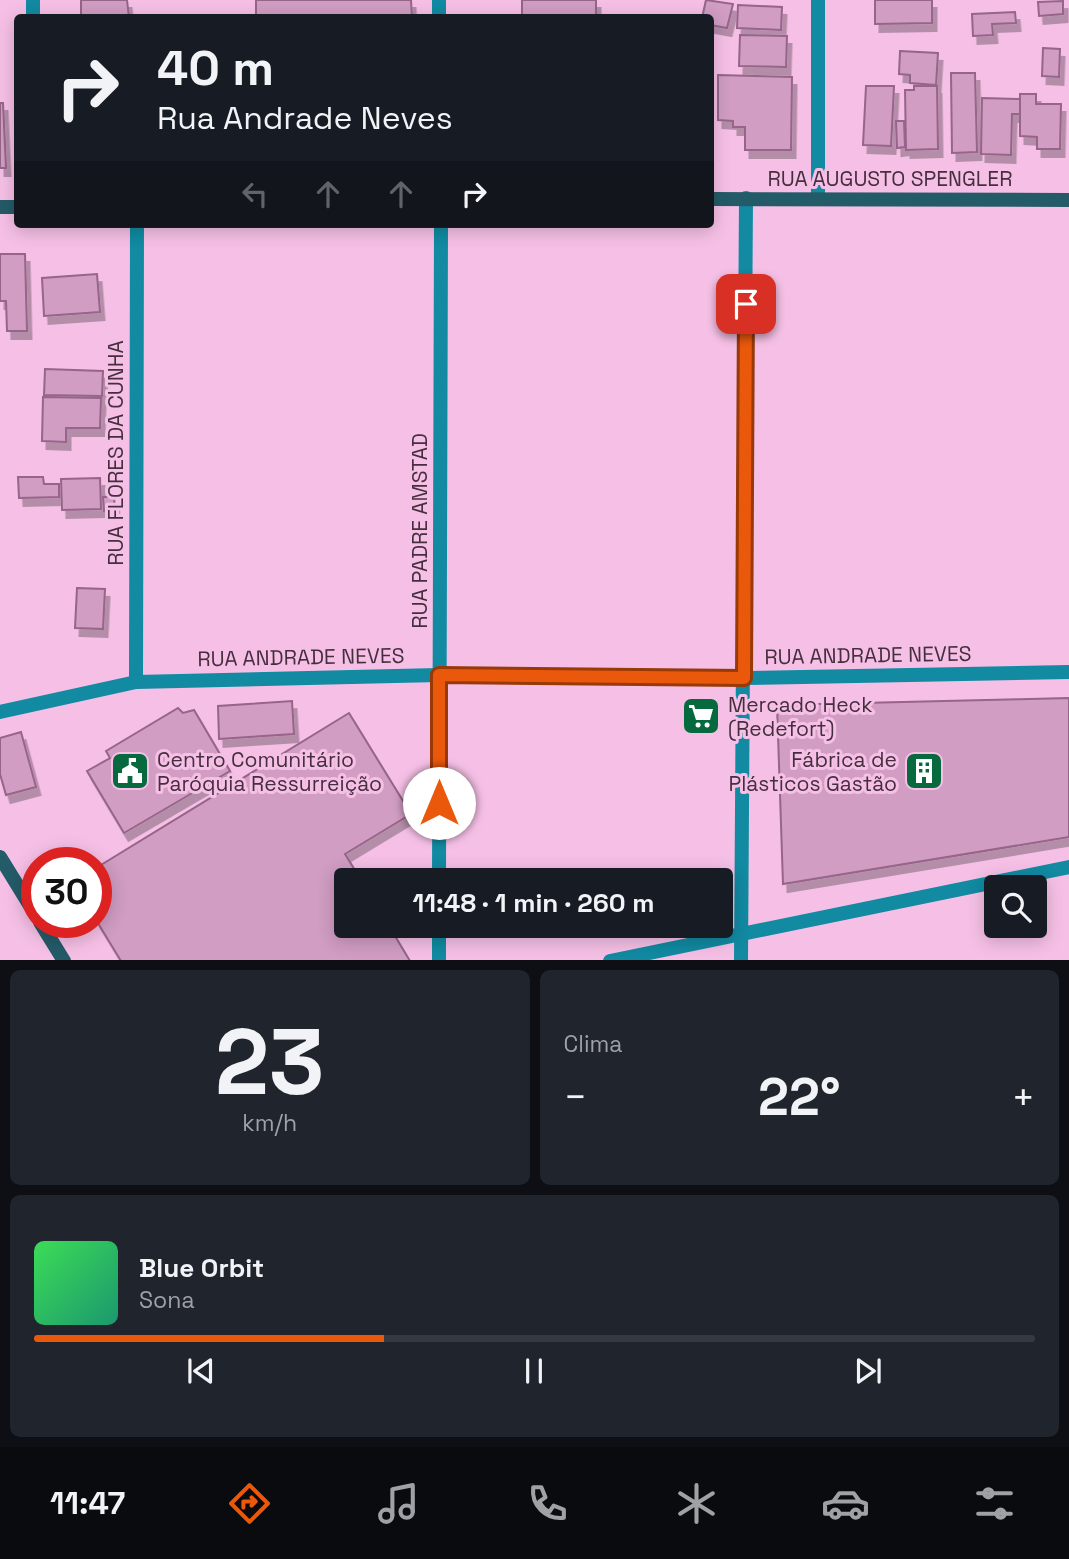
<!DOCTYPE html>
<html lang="pt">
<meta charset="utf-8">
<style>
body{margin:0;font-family:"Space Grotesk",sans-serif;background:#20242c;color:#f1f3f6;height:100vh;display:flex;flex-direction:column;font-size:26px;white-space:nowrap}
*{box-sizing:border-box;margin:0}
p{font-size:23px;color:#9ea1a6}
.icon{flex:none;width:38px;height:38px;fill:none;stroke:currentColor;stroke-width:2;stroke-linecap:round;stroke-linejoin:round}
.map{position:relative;height:960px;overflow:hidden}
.details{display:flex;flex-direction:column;gap:10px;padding:10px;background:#0d0f14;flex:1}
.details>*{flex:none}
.guide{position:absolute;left:14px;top:14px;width:700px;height:214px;border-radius:7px;box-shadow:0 4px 18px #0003;background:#171b24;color:#f1f3f6;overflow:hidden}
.fabs{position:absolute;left:984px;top:875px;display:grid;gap:14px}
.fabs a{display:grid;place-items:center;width:63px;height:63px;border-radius:7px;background:#171b24;box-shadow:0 4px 18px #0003;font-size:35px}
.speed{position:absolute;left:21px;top:847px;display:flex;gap:14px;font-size:35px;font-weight:700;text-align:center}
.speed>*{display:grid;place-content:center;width:91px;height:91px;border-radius:50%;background:#171b24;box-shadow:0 4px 18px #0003;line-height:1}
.speed .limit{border:10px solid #d22;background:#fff;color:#111}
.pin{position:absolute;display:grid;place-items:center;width:60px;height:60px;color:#fff;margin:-30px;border-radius:14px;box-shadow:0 4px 10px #0006}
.me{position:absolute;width:77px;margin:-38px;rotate:0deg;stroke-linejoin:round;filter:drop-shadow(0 0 5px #0008)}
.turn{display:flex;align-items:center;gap:24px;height:147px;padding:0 28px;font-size:32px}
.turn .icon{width:91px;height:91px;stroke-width:2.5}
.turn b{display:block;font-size:49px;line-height:60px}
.lanes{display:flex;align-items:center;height:66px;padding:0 28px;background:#0003;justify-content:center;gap:35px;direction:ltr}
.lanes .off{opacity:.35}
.big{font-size:52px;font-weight:700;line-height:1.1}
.details .widget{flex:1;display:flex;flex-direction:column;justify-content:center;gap:10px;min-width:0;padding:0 24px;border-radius:10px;background:#20242c}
.details .dial{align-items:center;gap:0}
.dial b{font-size:91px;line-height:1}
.song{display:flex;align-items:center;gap:21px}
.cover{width:84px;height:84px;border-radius:10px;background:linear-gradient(135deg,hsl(130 70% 55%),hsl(160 70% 35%))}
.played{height:7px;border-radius:4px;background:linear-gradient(90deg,#ea580c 35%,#363941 35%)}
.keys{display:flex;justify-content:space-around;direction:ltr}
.heat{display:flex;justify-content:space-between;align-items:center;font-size:38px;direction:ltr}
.details .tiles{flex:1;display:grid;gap:10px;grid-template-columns:1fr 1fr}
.widget:last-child{grid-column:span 2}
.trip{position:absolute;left:334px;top:868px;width:399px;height:70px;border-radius:7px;background:#171b24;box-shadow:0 4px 18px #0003;font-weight:700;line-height:70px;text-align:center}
.menu{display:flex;height:112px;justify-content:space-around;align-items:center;background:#090b0e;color:#9ea1a6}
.menu .icon{width:49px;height:49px}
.menu .current{color:#ea580c}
.menu b{font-size:32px;color:#f1f3f6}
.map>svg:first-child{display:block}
.building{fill:#d19dc3;stroke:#966589;stroke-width:2;filter:url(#shadow)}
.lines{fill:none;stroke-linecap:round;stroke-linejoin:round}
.street{stroke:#118aa2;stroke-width:14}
.secondary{stroke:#245b69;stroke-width:14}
.route-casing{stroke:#983908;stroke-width:18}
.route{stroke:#ea580c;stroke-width:12}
.labels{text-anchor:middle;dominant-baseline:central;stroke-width:6;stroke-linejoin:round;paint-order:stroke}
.street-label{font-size:21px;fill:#452f3f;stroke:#f6c0e6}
.poi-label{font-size:21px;fill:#452f3f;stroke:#f6c0e6;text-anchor:start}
</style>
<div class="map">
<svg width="1069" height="961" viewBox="0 0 1069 961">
<defs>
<filter id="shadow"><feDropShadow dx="4.5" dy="8" stdDeviation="0" flood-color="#0004"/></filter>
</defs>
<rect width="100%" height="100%" fill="#f6c0e6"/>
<g class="building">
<polygon points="81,0 127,0 129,18 81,18"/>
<polygon points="256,0 411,0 412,18 256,18"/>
<rect x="522" y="0" width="74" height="18"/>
<polygon points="706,0 733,4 727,28 710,25 710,18 702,18"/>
<polygon points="875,0 932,0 932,23 875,24"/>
<polygon points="1063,1 1063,14 1039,16 1038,2"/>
<polygon points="738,5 782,7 781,30 737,28"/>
<polygon points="1015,12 1016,23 992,24 993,35 973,36 972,14"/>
<polygon points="740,35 787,36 786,67 739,66"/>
<polygon points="1043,48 1060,49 1059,77 1042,76"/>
<polygon points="900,51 938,53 936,85 910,83 910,75 899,74"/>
<polygon points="951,73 975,73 977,152 952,153"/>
<polygon points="718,75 792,77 791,150 745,150 745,127 733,127 733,121 718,120"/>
<polygon points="866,86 894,86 891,146 863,145"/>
<polygon points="914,86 937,86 938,149 906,150 905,90 914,90"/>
<polygon points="1020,94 1036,94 1036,104 1061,104 1060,149 1037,149 1037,137 1020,136"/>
<polygon points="982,98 1020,99 1020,114 1012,114 1011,155 981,154"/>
<polygon points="0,103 3,103 6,168 0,168"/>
<polygon points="896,121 904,121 905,147 897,148"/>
<polygon points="0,254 25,254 27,331 7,331 6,301 0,301"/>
<polygon points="97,274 100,312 44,316 42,278"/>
<polygon points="45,369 103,371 102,396 44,395"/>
<polygon points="43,397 101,398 100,428 66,428 66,442 42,441"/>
<polygon points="18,477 43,477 44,484 59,484 59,497 19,498"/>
<polygon points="100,478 101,509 62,510 61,479"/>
<polygon points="103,497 114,497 115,510 104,511"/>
<polygon points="77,588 105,589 103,629 75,628"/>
<polygon points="1069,698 1069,837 783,884 777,705"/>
<polygon points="292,701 294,734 219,739 218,706"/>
<polygon points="178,708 183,713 194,710 230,771 124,833 87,771 110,758 106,751"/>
<polygon points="349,713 411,814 345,854 361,880 346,880 346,926 389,926 410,961 121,961 96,920 96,868"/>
<polygon points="21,732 36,787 6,795 0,774 0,738"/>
</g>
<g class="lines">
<g class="street">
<polyline points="439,0 439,18"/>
<polyline points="33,18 33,0"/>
<polyline points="818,199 818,0"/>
<polyline points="136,682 137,224"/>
<polyline points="0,712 136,682 439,675 744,678 1069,672"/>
<polyline points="439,880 441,224"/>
<polyline points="439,961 439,926"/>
<polyline points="610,961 1069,867"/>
<polyline points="741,961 746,198"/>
</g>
<g class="secondary">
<polyline points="710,199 1069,200"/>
<polyline points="0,207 18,207"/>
<polyline points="0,857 37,917"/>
<polyline points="40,922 64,961"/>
</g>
</g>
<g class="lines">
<defs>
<polyline id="route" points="439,803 439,675 744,678 746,304"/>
</defs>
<use href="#route" class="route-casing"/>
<use href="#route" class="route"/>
</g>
<defs>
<symbol id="supermarket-square" viewBox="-11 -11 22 22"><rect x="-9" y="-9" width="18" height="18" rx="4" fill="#076a3f" stroke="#f6c0e6"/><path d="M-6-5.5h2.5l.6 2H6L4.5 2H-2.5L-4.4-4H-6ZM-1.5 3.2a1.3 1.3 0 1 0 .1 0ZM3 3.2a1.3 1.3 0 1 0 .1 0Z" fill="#fff"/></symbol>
<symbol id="civic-square" viewBox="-11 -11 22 22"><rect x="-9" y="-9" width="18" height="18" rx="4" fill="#076a3f" stroke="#f6c0e6"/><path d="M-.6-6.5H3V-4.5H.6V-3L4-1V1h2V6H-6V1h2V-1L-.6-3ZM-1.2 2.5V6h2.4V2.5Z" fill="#fff"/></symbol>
<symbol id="building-square" viewBox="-11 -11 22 22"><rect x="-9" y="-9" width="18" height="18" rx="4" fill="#076a3f" stroke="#f6c0e6"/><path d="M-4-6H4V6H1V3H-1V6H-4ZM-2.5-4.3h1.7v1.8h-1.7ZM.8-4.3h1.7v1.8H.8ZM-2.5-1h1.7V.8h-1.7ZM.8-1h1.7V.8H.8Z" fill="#fff"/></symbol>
</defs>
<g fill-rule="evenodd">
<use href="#supermarket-square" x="679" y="694" width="44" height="44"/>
<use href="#civic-square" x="108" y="749" width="44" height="44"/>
<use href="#building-square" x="902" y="749" width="44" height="44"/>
</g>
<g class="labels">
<g class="street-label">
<text x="890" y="178">RUA AUGUSTO SPENGLER</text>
<text transform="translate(115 453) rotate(-90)">RUA FLORES DA CUNHA</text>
<text transform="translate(419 531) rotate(-90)">RUA PADRE AMSTAD</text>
<text transform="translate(868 655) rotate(-1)">RUA ANDRADE NEVES</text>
<text transform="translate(301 657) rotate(-1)">RUA ANDRADE NEVES</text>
</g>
<g class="poi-label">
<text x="728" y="704">Mercado Heck<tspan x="728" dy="24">(Redefort)</tspan></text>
<text x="157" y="759">Centro Comunitário<tspan x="157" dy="24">Paróquia Ressurreição</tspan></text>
<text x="897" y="759" text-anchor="end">Fábrica de<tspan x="897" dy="24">Plásticos Gastão</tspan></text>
</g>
</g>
</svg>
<div class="fabs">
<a><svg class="icon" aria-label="search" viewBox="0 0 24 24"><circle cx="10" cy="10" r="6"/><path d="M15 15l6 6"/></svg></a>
</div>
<div class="speed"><div class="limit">30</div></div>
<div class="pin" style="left:746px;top:304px;background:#d93025"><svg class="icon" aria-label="arrive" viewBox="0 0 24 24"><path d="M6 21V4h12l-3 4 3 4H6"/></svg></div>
<svg class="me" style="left:439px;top:803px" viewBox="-20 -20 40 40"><circle r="19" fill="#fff"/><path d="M0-13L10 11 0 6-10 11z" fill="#ea580c"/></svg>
<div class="trip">11:48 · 1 min · 260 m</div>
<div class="guide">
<div class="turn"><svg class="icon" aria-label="right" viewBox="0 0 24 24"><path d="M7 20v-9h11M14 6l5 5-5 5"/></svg><div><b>40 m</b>Rua Andrade Neves</div></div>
<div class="lanes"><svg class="icon off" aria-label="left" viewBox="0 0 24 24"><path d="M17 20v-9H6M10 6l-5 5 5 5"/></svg><svg class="icon off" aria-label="ahead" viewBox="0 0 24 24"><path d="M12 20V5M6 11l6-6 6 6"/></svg><svg class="icon off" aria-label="ahead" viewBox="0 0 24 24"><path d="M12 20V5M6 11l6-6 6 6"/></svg><svg class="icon" aria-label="right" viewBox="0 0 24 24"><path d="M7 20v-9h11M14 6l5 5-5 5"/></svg></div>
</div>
</div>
<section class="details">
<div class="tiles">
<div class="widget dial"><b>23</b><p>km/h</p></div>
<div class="widget"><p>Clima</p>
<div class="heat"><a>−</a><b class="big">22°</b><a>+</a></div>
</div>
<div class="widget">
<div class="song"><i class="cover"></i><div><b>Blue Orbit</b><p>Sona</p></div></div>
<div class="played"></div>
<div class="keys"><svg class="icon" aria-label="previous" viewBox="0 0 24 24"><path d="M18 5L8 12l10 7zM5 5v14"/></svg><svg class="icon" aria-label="pause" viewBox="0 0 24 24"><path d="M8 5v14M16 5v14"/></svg><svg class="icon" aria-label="next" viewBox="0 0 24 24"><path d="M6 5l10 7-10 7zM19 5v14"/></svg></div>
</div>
</div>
</section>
<nav class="menu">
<b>11:47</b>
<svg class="icon current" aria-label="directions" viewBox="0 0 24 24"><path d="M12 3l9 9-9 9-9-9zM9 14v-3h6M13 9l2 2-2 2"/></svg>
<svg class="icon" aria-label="music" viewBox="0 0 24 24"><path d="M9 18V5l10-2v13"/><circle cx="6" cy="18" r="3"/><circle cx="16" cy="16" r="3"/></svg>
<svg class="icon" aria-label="phone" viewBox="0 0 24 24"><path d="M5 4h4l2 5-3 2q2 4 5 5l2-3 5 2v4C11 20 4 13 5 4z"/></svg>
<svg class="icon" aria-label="climate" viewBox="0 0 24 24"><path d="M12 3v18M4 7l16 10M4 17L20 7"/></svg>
<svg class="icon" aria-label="car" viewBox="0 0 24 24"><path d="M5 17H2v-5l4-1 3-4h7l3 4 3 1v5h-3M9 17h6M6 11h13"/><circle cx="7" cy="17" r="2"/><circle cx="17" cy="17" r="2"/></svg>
<svg class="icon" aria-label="filters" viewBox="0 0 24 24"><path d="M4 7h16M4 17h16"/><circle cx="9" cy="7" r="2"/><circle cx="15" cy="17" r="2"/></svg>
</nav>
